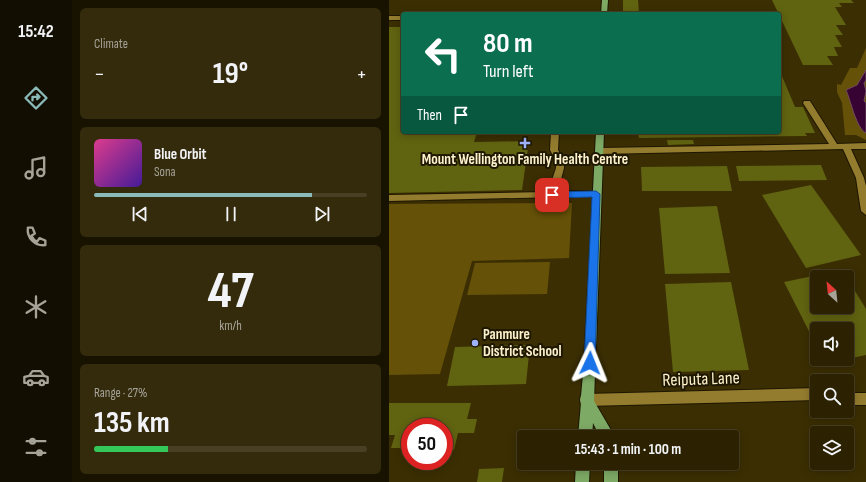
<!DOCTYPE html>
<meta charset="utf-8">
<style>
body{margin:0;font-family:"Sofia Sans Condensed",sans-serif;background:#342a0c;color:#f1f3f6;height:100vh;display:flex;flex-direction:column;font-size:15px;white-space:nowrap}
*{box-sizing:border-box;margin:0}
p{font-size:13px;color:#a6a499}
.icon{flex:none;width:22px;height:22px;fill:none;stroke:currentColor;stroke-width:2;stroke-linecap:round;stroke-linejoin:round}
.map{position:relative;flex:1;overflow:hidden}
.details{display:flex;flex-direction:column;gap:8px;padding:8px;background:#181301;width:317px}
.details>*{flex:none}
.guide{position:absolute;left:12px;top:12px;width:380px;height:122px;border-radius:4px;box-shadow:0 2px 10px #0003,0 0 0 1px #483f24;background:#0b6e4f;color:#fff;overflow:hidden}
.needle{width:26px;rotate:333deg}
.fabs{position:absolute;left:421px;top:270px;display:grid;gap:8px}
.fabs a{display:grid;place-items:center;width:44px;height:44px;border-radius:4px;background:#2c2202;box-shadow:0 2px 10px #0003,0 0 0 1px #483f24;font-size:20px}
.speed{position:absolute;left:12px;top:418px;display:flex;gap:8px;font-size:20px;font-weight:700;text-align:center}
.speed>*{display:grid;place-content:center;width:52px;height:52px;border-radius:50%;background:#2c2202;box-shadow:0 2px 10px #0003,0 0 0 1px #483f24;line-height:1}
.speed .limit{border:6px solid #d22;background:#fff;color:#111}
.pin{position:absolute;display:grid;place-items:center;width:34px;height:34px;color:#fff;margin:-17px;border-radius:8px;box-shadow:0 2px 6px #0006}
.me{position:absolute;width:44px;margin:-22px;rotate:2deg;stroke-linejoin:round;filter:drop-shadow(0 0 3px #0008)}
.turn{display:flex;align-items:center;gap:14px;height:84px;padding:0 16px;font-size:18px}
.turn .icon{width:52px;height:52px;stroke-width:2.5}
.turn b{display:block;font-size:28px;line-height:34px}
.then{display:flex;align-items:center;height:38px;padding:0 16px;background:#0003;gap:8px;font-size:15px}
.big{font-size:30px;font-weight:700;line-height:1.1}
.details .widget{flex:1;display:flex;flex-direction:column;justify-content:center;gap:6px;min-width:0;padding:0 14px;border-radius:6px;background:#342a0c}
.details .dial{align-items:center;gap:0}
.dial b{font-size:52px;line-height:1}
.song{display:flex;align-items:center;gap:12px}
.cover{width:48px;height:48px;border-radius:6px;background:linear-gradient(135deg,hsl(330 70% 55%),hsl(260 70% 35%))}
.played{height:4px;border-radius:2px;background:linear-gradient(90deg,#8bbbb9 80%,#483f24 80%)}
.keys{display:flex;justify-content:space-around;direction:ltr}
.heat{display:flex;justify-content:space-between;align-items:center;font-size:22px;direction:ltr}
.charge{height:6px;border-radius:3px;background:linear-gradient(90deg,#34c759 27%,#483f24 0)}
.trip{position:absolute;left:128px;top:430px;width:222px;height:40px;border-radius:4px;background:#2c2202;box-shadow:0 2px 10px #0003,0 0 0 1px #483f24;font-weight:700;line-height:40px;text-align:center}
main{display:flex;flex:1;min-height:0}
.dock{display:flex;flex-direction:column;width:72px;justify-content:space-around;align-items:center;background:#120e01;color:#a6a499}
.dock .icon{width:28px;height:28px}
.dock .current{color:#8bbbb9}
.dock b{font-size:18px;color:#f1f3f6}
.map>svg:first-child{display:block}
.green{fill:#655107}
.water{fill:#360332;stroke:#724b60}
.building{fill:#606310}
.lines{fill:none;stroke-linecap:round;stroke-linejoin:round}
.minor-casing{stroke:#1e1701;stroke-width:2}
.major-casing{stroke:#1e1701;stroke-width:2}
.minor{fill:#947c2f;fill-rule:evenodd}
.major{fill:#7daa65;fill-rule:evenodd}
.route{fill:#1a73e8;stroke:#114b97}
.poi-dot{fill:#9fb3fd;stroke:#1e1701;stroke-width:1.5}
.labels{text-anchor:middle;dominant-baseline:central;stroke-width:4;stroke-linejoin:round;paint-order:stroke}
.poi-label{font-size:15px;font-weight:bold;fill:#fef2cd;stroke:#1e1701}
.near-street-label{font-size:18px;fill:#fef2cd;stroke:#1e1701}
</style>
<main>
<nav class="dock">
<b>15:42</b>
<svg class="icon current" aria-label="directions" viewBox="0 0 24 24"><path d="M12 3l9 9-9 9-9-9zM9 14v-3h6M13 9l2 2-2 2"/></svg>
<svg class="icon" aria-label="music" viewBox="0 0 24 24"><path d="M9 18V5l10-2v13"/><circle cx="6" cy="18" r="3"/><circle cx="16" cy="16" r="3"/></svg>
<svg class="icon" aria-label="phone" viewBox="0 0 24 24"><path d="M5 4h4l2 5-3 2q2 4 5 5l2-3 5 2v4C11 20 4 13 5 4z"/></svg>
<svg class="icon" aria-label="climate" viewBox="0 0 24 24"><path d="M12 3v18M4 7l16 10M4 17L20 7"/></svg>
<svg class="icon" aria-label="car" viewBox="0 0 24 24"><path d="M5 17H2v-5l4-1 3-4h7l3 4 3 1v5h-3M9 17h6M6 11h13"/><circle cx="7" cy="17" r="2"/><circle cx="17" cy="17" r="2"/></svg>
<svg class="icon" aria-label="filters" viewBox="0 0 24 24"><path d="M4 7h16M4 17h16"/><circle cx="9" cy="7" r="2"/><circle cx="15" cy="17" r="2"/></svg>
</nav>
<section class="details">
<div class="widget"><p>Climate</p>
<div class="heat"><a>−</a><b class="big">19°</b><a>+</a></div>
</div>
<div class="widget">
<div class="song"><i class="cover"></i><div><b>Blue Orbit</b><p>Sona</p></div></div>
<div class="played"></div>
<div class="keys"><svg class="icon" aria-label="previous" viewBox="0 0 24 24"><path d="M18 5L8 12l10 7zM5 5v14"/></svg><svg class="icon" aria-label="pause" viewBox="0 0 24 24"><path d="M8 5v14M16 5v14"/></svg><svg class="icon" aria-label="next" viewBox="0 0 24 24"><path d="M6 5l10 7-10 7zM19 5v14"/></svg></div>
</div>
<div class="widget dial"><b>47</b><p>km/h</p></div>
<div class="widget"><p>Range · 27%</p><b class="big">135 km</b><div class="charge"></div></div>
</section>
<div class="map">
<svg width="477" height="482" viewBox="0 0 477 482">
<rect width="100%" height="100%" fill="#3b2e03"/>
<g class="green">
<polygon points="477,48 477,140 467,135 456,135 453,103 448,92 448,84 452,85 461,68 468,68"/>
<polygon points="183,203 180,258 83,261 51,374 0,375 0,204"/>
<polygon points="161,262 158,294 78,295 86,263"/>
</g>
<path class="water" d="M477,70V80L475,83L477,91L475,101L477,103V133C467,128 462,101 457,90L468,85Z"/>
<g class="building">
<polygon points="234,0 249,0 250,13 234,13"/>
<polygon points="383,0 462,0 465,3 450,3 453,7 446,7 457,25 447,25 454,35 446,35 453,47 445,47 449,56 438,56 444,65 414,65"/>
<polygon points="0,27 14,27 14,132 88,132 85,142 140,141 133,190 0,193"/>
<polygon points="390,69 406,107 414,107 426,133 416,133 418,136 250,138 249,132 390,132"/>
<polygon points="278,140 304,140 305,144 279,145"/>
<polygon points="432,165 438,180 350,181 347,166"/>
<polygon points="338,166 343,191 253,191 252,167"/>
<polygon points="422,185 472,255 417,268 373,195"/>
<polygon points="328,206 341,273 276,274 270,208"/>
<polygon points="453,270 457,277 428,277 428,307 458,307 458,278 477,309 477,355 458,359 458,329 428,329 428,347 395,282"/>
<polygon points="342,282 360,370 284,372 276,284"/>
<polygon points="141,345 137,384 58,386 66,347"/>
<polygon points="434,359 456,359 456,360 437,364"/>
<polygon points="0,403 82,403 78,419 88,419 85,433 69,433 65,450 55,450 55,427 21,427 20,448 2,448 6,435 0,435"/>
<polygon points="115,468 113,482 88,482 90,469"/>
</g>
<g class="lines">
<defs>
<g id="minor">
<rect x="0" y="16" width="14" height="4"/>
<polygon points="415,101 421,101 448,144 477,143 477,149 462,149 475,178 477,186 477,215 472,211 467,178 454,149 210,154 206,151 210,148 440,144 414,103"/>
<polygon points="162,132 170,132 169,150 175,161 175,168 169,191 207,191 212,194 210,196 0,201 0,195 159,192 167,168 167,161 161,150"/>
<polygon points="428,388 428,400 197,406 192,405 191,400 192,395 197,394"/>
<rect x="458" y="393" width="19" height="12"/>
</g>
<g id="major">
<polygon points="213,0 219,0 218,14 212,14"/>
<polygon points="207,132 215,132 205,401 226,437 211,437 204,423 203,437 189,437 192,403 191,400 192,396 195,363"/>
<polygon points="187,463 201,463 200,482 186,482"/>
<rect x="215" y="463" width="14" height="19"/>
</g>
</defs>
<use href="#minor" class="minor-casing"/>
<use href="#major" class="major-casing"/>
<use href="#minor" class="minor"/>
<use href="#major" class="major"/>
</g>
<polygon class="route" points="207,191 211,194 206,363 205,367 201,368 197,367 195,363 203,197 163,198 159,195 163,192"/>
<g class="poi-dot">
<path d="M134 137h4v4h4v4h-4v4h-4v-4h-4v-4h4z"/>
<circle cx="86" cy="343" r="4"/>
</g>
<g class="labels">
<g class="poi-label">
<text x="136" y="159">Mount Wellington Family Health Centre</text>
<text x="94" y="334" text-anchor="start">Panmure<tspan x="94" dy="17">District School</tspan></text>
</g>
<g class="near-street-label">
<text transform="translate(312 379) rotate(-2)">Reiputa Lane</text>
</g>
</g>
</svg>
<div class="fabs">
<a><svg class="needle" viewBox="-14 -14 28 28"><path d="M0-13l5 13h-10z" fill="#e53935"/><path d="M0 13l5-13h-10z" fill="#a6a499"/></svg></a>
<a><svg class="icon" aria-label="sound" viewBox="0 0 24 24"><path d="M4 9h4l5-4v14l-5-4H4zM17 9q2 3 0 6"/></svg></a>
<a><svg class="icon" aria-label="search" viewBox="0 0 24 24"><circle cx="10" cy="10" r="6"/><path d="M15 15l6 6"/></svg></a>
<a><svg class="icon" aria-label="layers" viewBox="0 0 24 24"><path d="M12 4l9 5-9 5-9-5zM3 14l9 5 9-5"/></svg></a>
</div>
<div class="speed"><div class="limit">50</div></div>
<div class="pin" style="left:163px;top:195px;background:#d93025"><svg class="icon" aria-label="arrive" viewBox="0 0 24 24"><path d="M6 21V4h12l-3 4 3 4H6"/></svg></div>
<svg class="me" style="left:201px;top:363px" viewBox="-20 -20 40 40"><path d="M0-17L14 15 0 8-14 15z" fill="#1a73e8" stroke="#fff" stroke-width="4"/></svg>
<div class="trip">15:43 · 1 min · 100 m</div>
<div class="guide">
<div class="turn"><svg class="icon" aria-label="left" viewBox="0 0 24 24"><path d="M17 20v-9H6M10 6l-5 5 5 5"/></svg><div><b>80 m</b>Turn left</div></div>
<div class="then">Then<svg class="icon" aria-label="arrive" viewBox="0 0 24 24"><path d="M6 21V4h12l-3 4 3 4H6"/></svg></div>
</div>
</div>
</main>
